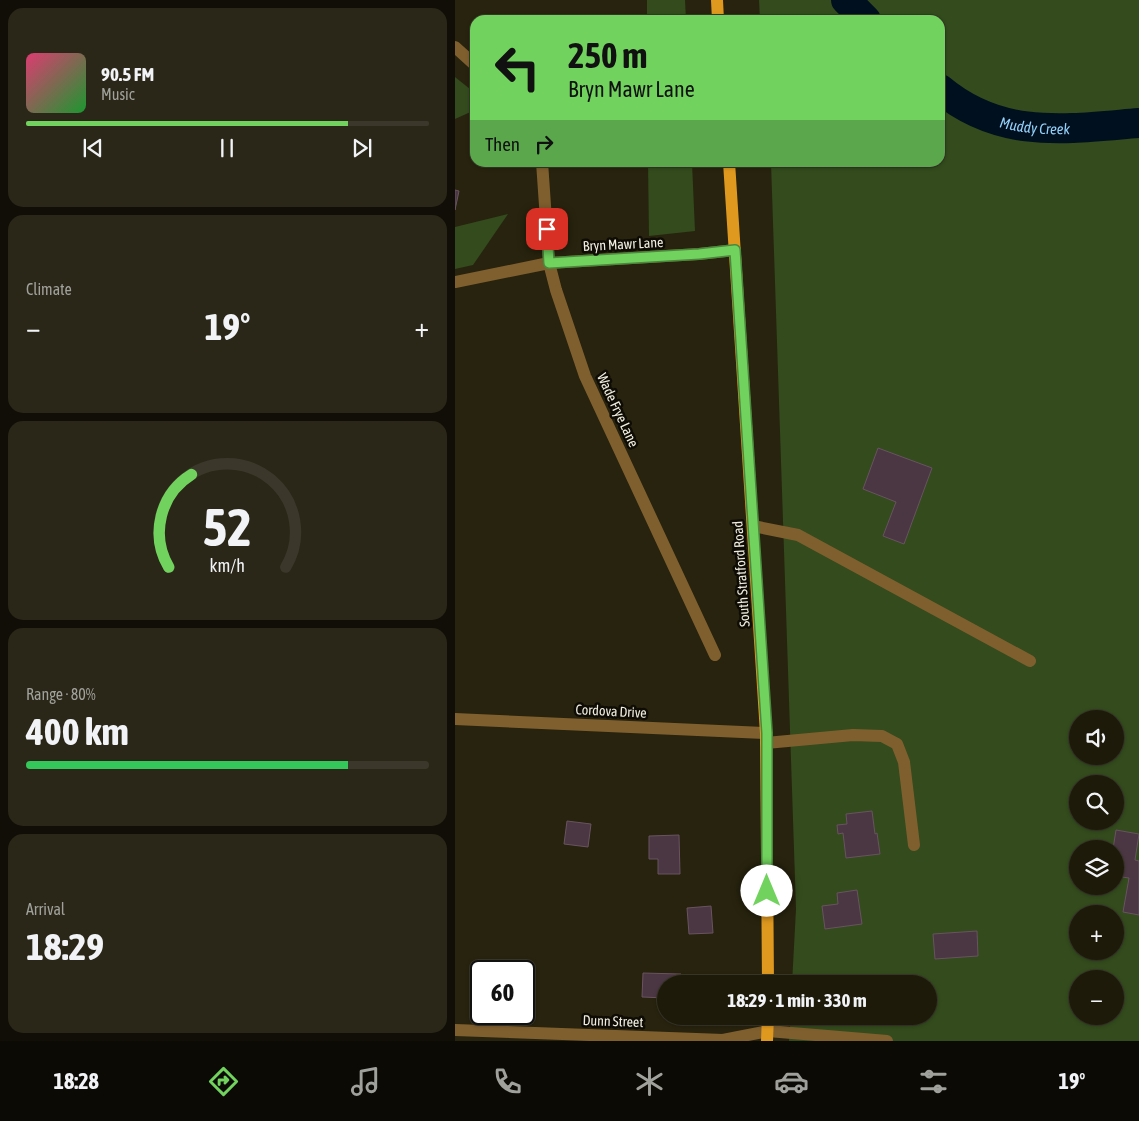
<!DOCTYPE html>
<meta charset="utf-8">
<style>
body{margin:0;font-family:"Asap Condensed",sans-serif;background:#2a2718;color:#f1f3f6;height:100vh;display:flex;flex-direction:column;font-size:19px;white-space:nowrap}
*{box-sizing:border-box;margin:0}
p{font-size:16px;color:#a0a19c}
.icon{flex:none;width:28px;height:28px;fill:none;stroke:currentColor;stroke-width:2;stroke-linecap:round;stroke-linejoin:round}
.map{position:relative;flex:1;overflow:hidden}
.panel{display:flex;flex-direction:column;gap:8px;padding:8px;background:#100e06;width:455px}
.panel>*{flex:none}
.guide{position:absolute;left:15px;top:15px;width:475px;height:152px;border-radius:15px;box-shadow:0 1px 4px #0004,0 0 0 1px #3b382b;background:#71d35e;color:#111;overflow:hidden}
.fabs{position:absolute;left:614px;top:710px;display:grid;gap:10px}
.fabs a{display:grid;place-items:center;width:55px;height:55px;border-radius:50%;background:#1d1a0a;box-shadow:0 1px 4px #0004,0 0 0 1px #3b382b;font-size:25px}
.speed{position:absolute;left:15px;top:960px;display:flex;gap:10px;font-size:25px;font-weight:700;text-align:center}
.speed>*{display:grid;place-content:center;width:65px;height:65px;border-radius:50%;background:#1d1a0a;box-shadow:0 1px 4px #0004,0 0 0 1px #3b382b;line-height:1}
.speed .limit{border:2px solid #111;border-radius:8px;background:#fff;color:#111}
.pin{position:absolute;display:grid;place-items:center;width:42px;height:42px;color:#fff;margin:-21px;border-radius:10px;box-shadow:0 2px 8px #0006}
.me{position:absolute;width:55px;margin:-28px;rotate:0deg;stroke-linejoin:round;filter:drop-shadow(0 0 4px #0008)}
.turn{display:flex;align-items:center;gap:18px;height:105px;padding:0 15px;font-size:22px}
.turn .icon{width:65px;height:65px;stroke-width:2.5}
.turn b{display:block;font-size:35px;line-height:42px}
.then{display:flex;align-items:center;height:48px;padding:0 15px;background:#0003;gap:10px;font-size:19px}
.big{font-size:38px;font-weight:700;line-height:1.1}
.panel .tile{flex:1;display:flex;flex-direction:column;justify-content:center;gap:8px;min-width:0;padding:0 18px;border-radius:15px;background:#2a2718}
.panel .dial{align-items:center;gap:0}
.dial svg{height:130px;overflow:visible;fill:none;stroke:#3b382b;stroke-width:7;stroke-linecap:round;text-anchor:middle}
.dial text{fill:#f1f3f6;stroke:none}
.song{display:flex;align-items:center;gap:15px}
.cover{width:60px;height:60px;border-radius:8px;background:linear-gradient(135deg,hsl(340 70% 55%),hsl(130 70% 35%))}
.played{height:5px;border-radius:2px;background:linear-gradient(90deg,#71d35e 80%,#3b382b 80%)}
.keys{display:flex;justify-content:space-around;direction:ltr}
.heat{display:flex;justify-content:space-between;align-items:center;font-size:28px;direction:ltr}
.charge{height:8px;border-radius:4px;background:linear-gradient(90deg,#34c759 80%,#3b382b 0)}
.trip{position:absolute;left:202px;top:975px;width:280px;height:50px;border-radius:25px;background:#1d1a0a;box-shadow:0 1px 4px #0004,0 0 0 1px #3b382b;font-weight:700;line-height:50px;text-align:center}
.dock{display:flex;height:80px;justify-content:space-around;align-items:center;background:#0c0a04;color:#a0a19c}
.dock .icon{width:35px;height:35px}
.dock .current{color:#71d35e}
.dock b{font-size:22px;color:#f1f3f6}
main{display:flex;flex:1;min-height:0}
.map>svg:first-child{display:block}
.green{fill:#334b1d;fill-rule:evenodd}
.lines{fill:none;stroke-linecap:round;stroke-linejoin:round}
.river{stroke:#00101f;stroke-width:30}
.building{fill:#4b3743;stroke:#695360}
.minor{stroke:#805f2e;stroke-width:12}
.major{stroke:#e0991f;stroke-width:12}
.route-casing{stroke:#49893d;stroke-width:12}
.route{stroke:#71d35e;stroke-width:9}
.labels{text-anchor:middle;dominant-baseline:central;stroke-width:5;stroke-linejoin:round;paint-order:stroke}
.street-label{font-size:14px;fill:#f1eee1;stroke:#0e0c05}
.water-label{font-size:15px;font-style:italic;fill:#93d1fb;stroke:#0e0c05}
</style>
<main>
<section class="panel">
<div class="tile">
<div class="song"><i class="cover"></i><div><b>90.5 FM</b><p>Music</p></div></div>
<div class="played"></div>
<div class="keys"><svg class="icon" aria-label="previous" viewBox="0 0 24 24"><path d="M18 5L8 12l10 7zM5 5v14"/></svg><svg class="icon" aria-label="pause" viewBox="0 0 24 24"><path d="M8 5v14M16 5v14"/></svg><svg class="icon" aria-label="next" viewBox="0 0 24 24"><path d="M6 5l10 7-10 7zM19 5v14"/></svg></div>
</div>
<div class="tile"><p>Climate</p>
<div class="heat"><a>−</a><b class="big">19°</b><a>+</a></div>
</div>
<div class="tile dial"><svg viewBox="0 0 100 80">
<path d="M14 69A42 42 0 1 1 86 69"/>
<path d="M14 69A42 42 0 0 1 28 12" stroke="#71d35e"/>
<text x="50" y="56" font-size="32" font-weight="700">52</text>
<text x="50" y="72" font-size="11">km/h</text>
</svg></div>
<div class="tile"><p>Range · 80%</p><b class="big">400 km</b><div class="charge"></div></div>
<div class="tile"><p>Arrival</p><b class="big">18:29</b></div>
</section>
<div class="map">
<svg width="684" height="1041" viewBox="0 0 684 1041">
<rect width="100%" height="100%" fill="#27230e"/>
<g class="green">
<polygon points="192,0 230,0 231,20 192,20"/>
<path d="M304,0H684V1041H334L336,1016H474V984H337L341,909L316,163L485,162V20H305ZM622,719H660V756H622ZM622,784H660V821H622ZM622,849H660V886H622ZM622,914H660V951H622ZM622,979H660V1016H622Z"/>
<polygon points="0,77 20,93 20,110 0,119"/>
<polygon points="193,163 237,163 240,231 194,236"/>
<polygon points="53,214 18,265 0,269 0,227"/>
</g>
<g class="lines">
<g class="river">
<polyline points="391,0 411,20"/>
<path id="s1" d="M485,89C546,140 611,129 684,123"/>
</g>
</g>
<g class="building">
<polygon points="0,190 4,191 0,210"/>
<polygon points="423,448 477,468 449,544 428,536 441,502 408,489"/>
<polygon points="417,811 420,834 422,833 425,854 391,858 388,833 383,834 382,825 392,824 391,814"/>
<polygon points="112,821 136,824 133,847 109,844"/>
<polygon points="661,830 684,834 680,860 684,861 684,915 668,912 674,878 660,876 660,849 658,849"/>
<polygon points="224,835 225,874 203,874 203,859 194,859 194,836"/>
<polygon points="402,890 407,924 370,929 367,906 383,904 382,893"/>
<polygon points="256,906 258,933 234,934 232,908"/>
<polygon points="522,931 523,956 480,959 478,934"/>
<polygon points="188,973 226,974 226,984 211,984 211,998 187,997"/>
</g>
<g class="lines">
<g class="minor">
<polyline points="0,47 20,65"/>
<polyline points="87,162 94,263 101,290 130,376 260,655"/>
<polyline points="0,282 94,263 244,254 280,250"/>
<polyline points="298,526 343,535 575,661"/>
<polyline points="0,719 311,733"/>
<polyline points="311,743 398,735 427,736 442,744 449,762 459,845"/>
<polyline points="0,1030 268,1040 313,1031 432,1041"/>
</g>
<g class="major">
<polyline points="262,0 263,20"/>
<polyline points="274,162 311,733 313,984"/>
<polyline points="312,1041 313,1016"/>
</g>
</g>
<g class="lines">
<defs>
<polyline id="route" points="92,229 94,263 244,254 280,250 312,733 312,891"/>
</defs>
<use href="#route" class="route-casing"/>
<use href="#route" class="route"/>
</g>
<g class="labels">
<g class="street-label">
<text transform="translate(168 244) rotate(-3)">Bryn Mawr Lane</text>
<text transform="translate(163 410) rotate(65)">Wade Frye Lane</text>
<text transform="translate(286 574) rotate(-94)">South Stratford Road</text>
<text transform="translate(156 711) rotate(3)">Cordova Drive</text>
<text transform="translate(158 1021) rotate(2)">Dunn Street</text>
</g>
<g class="water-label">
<text stroke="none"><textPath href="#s1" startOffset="104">Muddy Creek</textPath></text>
</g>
</g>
</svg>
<div class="fabs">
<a><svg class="icon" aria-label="sound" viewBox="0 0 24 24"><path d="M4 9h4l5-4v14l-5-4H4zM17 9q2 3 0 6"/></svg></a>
<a><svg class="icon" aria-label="search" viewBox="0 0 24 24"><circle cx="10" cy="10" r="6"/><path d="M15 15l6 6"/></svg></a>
<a><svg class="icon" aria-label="layers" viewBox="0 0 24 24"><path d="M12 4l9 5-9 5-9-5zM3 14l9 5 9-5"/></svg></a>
<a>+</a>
<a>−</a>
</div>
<div class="speed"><div class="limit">60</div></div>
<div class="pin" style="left:92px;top:229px;background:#d93025"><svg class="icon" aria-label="arrive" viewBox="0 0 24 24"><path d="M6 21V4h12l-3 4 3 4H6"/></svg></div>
<svg class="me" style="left:312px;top:891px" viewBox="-20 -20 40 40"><circle r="19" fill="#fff"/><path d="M0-13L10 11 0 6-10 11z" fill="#71d35e"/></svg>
<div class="trip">18:29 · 1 min · 330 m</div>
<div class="guide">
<div class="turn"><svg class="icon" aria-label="left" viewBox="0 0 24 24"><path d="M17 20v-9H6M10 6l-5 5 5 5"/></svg><div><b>250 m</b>Bryn Mawr Lane</div></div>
<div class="then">Then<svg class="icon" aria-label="right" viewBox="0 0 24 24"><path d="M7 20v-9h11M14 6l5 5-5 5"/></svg></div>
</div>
</div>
</main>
<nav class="dock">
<b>18:28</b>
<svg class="icon current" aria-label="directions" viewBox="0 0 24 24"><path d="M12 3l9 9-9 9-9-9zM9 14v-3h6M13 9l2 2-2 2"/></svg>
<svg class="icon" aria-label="music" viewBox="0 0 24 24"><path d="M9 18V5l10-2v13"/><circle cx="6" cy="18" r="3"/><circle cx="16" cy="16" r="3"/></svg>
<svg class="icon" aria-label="phone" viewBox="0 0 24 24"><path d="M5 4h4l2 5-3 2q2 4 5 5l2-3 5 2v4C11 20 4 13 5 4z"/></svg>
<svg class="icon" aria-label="climate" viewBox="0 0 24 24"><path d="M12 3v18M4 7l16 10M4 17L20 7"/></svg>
<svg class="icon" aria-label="car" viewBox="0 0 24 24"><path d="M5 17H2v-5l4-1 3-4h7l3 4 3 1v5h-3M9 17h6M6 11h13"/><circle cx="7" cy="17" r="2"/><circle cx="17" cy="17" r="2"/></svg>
<svg class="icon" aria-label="filters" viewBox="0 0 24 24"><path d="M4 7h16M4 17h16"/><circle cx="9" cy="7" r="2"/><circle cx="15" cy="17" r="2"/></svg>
<b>19°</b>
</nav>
